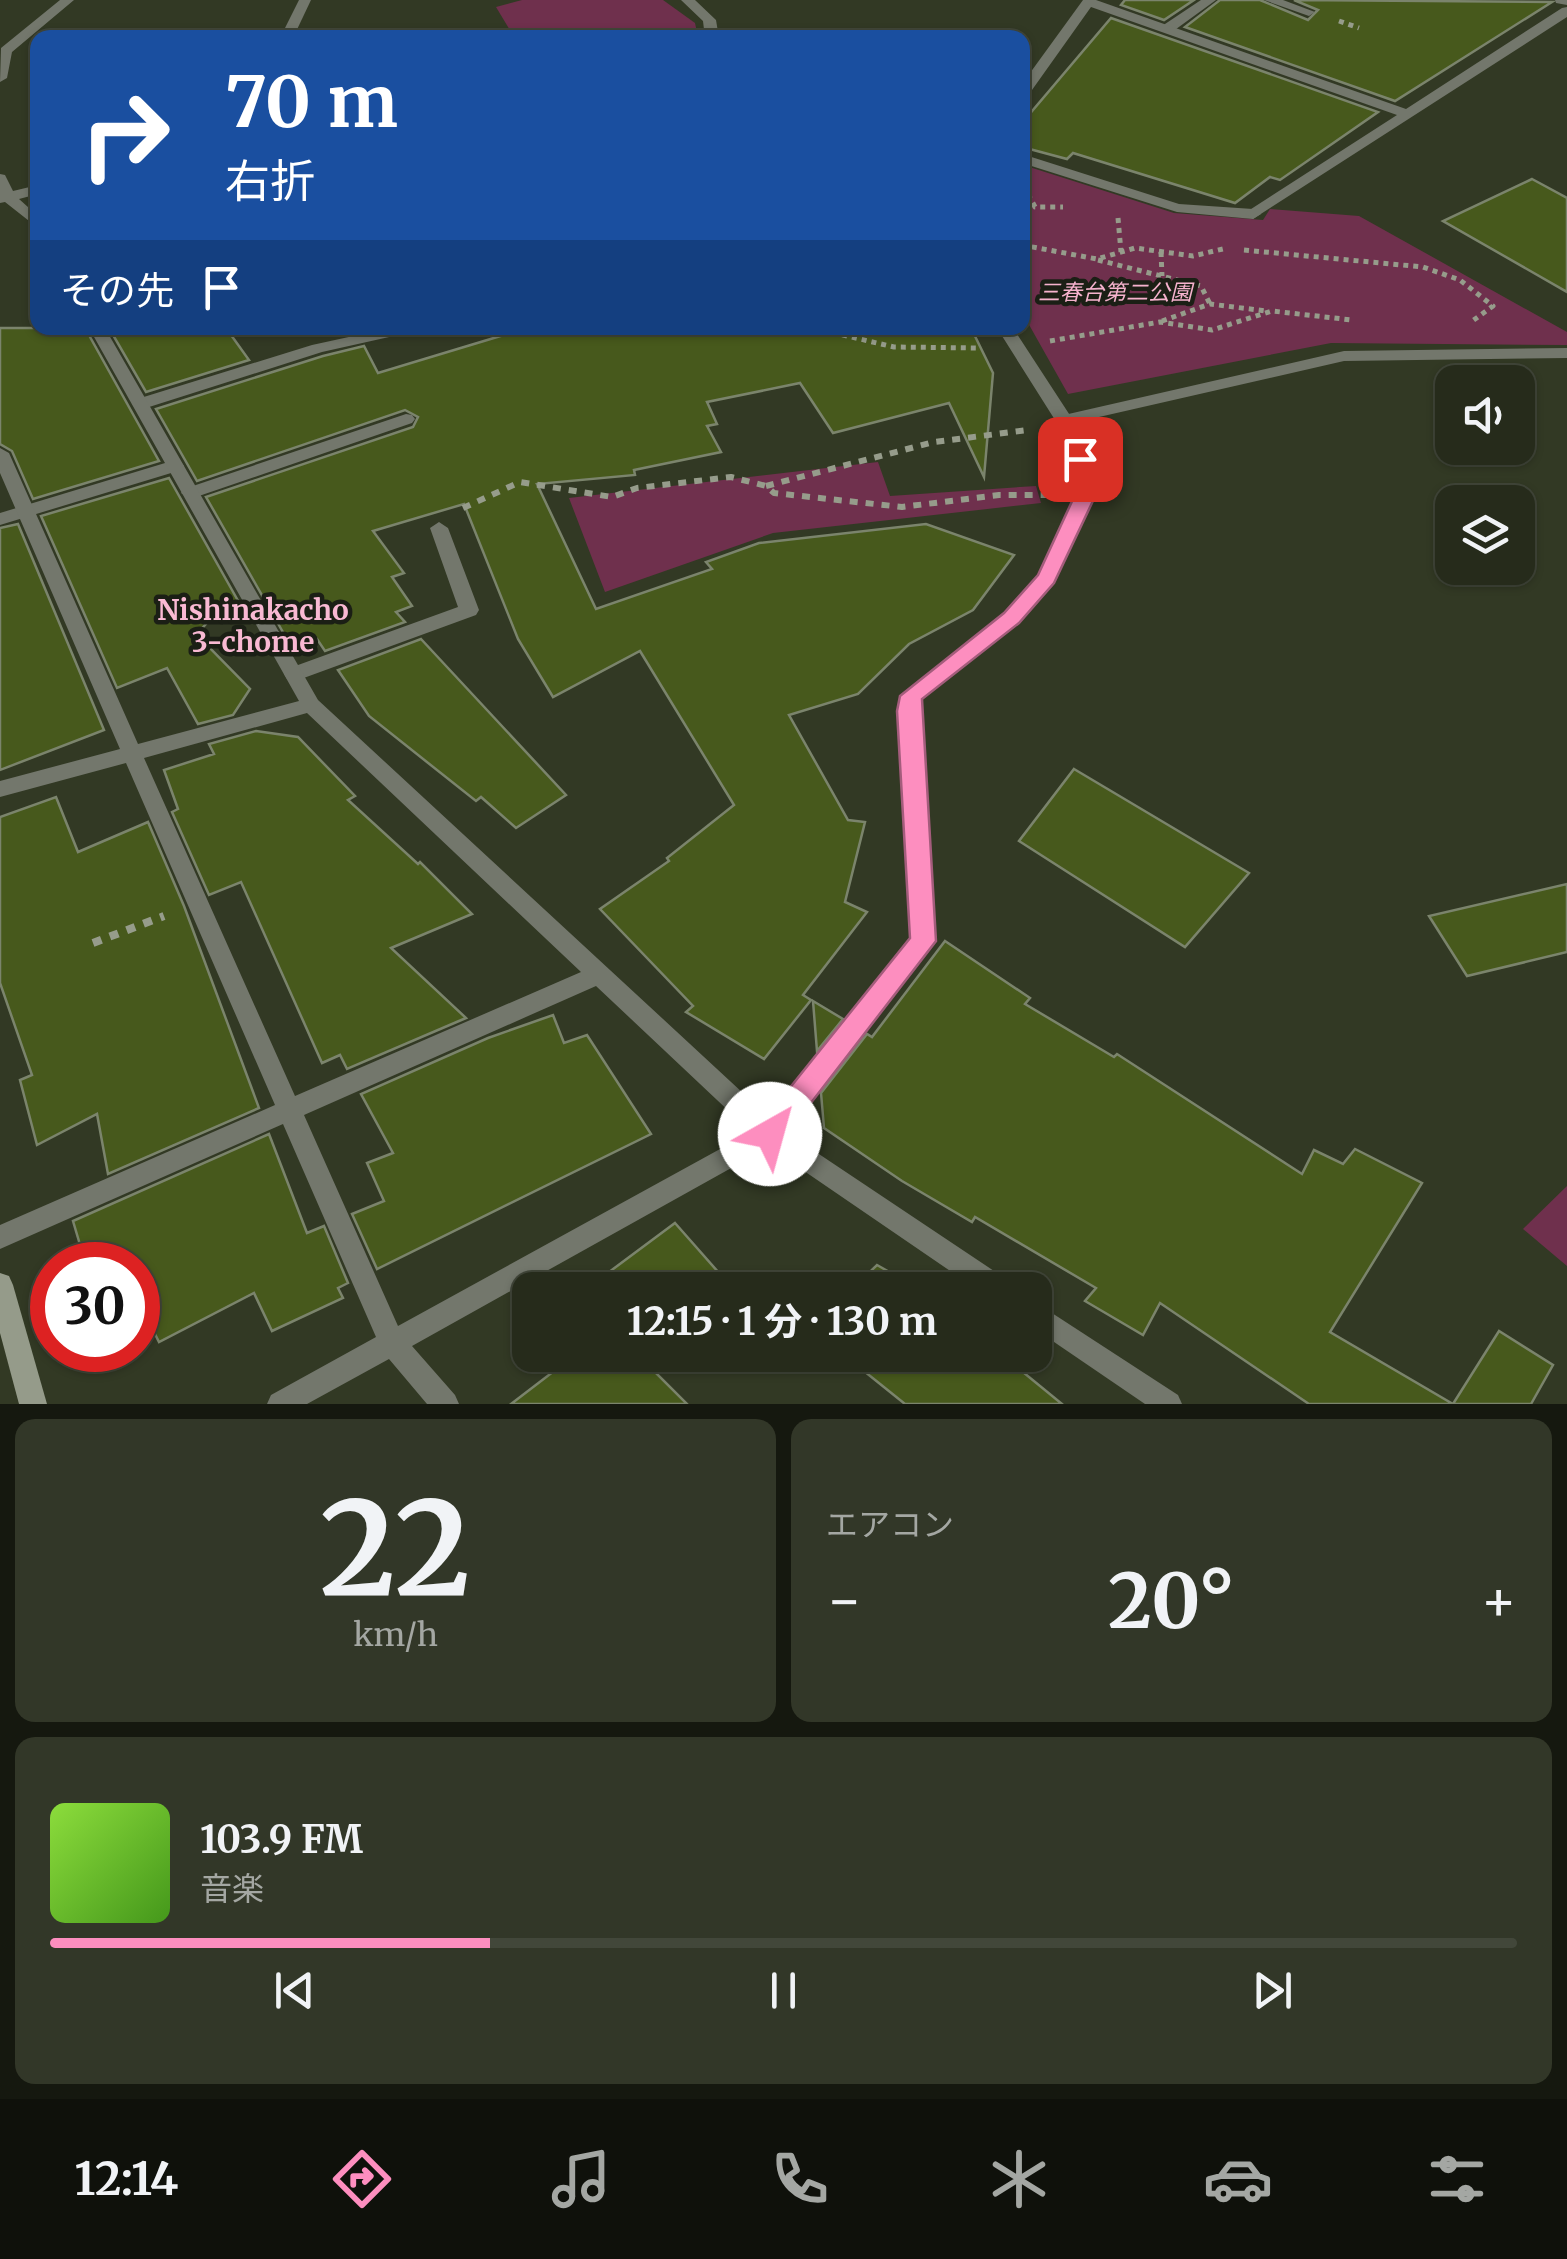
<!DOCTYPE html>
<html lang="ja">
<meta charset="utf-8">
<style>
body{margin:0;font-family:Merriweather,"Noto Sans JP",serif;background:#323728;color:#f1f3f6;height:100vh;display:flex;flex-direction:column;font-size:38px;white-space:nowrap}
*{box-sizing:border-box;margin:0}
p{font-size:32px;color:#a4a7a3}
.icon{flex:none;width:55px;height:55px;fill:none;stroke:currentColor;stroke-width:2;stroke-linecap:round;stroke-linejoin:round}
.map{position:relative;height:1404px;overflow:hidden}
.details{display:flex;flex-direction:column;gap:15px;padding:15px;background:#15180f;flex:1}
.details>*{flex:none}
.guide{position:absolute;left:30px;top:30px;width:1000px;height:305px;border-radius:20px;box-shadow:0 2px 8px #0004,0 0 0 2px #42473a;background:#1a4fa0;color:#fff;overflow:hidden}
.tools{position:absolute;left:1435px;top:365px;display:grid;gap:20px}
.tools a{display:grid;place-items:center;width:100px;height:100px;border-radius:20px;background:#262b1b;box-shadow:0 2px 8px #0004,0 0 0 2px #42473a;font-size:50px}
.speed{position:absolute;left:30px;top:1242px;display:flex;gap:20px;font-size:50px;font-weight:700;text-align:center}
.speed>*{display:grid;place-content:center;width:130px;height:130px;border-radius:50%;background:#262b1b;box-shadow:0 2px 8px #0004,0 0 0 2px #42473a;line-height:1}
.speed .limit{border:15px solid #d22;background:#fff;color:#111}
.pin{position:absolute;display:grid;place-items:center;width:85px;height:85px;color:#fff;margin:-42px;border-radius:20px;box-shadow:0 5px 15px #0006}
.me{position:absolute;width:110px;margin:-55px;rotate:38deg;stroke-linejoin:round;filter:drop-shadow(0 0 8px #0008)}
.turn{display:flex;align-items:center;gap:35px;height:210px;padding:0 30px;font-size:45px}
.turn .icon{width:130px;height:130px;stroke-width:2.5}
.turn b{display:block;font-size:70px;line-height:85px}
.then{display:flex;align-items:center;height:95px;padding:0 30px;background:#0003;gap:20px;font-size:38px}
.big{font-size:75px;font-weight:700;line-height:1.1}
.details .widget{flex:1;display:flex;flex-direction:column;justify-content:center;gap:15px;min-width:0;padding:0 35px;border-radius:20px;background:#323728}
.details .dial{align-items:center;gap:0}
.dial b{font-size:130px;line-height:1}
.song{display:flex;align-items:center;gap:30px}
.cover{width:120px;height:120px;border-radius:15px;background:linear-gradient(135deg,hsl(90 70% 55%),hsl(100 70% 35%))}
.played{height:10px;border-radius:5px;background:linear-gradient(90deg,#fd8ebf 30%,#42473a 30%)}
.keys{display:flex;justify-content:space-around;direction:ltr}
.heat{display:flex;justify-content:space-between;align-items:center;font-size:55px;direction:ltr}
.details .tiles{flex:1;display:grid;gap:15px;grid-template-columns:1fr 1fr}
.widget:last-child{grid-column:span 2}
.trip{position:absolute;left:512px;top:1272px;width:540px;height:100px;border-radius:20px;background:#262b1b;box-shadow:0 2px 8px #0004,0 0 0 2px #42473a;font-weight:700;line-height:100px;text-align:center}
.tabs{display:flex;height:160px;justify-content:space-around;align-items:center;background:#0f110b;color:#a4a7a3}
.tabs .icon{width:70px;height:70px}
.tabs .current{color:#fd8ebf}
.tabs b{font-size:45px;color:#f1f3f6}
.map>svg:first-child{display:block}
.green{fill:#6f304d}
.building{fill:#47591c;stroke:#7b846c;stroke-width:2.5}
.lines{fill:none;stroke-linecap:round;stroke-linejoin:round}
.path-far2{stroke:#969c8b;stroke-width:5;stroke-dasharray:5 5;stroke-linecap:butt}
.path-far1{stroke:#969c8b;stroke-width:6;stroke-dasharray:8 8;stroke-linecap:butt}
.path{stroke:#969c8b;stroke-width:8;stroke-dasharray:9 9;stroke-linecap:butt}
.lane{fill:#73776c;fill-rule:evenodd}
.street{fill:#73776c;fill-rule:evenodd}
.secondary{fill:#959b8a;fill-rule:evenodd}
.route{fill:#fd8ebf;stroke:#a45c7c;stroke-width:2.5}
.labels{text-anchor:middle;dominant-baseline:central;stroke-width:9;stroke-linejoin:round;paint-order:stroke}
.far-park-label{font-size:22px;font-style:italic;fill:#f5b2cd;stroke:#1b1f15}
.neighbourhood-label{font-size:28px;font-weight:bold;fill:#f9b9d3;stroke:#1b1f15}
</style>
<div class="map">
<svg width="1567" height="1404" viewBox="0 0 1567 1404">
<rect width="100%" height="100%" fill="#323924"/>
<g class="green">
<polygon points="522,0 663,0 695,23 698,37 514,37 496,7"/>
<polygon points="1023,165 1174,213 1263,220 1270,209 1359,216 1567,332 1567,345 1331,343 1068,394 1023,314"/>
<polygon points="878,462 890,496 1036,486 1041,503 773,533 605,592 569,498"/>
<polygon points="1567,1186 1567,1266 1523,1229"/>
</g>
<g class="building">
<polygon points="1125,0 1194,0 1164,20 1121,5"/>
<polygon points="1220,0 1260,0 1308,20 1318,10 1294,0 1552,2 1395,101 1185,27"/>
<polygon points="1111,18 1378,112 1280,180 1270,177 1235,203 1073,153 1067,159 1022,147 1022,123"/>
<polygon points="1532,179 1567,198 1567,292 1443,221"/>
<polygon points="0,328 85,328 159,461 33,499 12,451 0,444"/>
<polygon points="109,328 226,328 249,360 146,392"/>
<polygon points="527,328 971,328 993,373 984,477 949,403 833,433 800,383 707,402 717,424 707,426 721,452 634,470 635,475 537,484 596,609 712,569 706,562 759,543 926,524 1014,555 973,610 909,644 858,694 789,715 848,820 865,822 845,902 867,912 803,995 811,1000 764,1059 686,1012 693,1006 600,909 669,861 667,858 734,805 640,651 553,697 518,639 464,504 373,531 404,573 392,577 412,606 396,612 405,622 325,651 317,639 292,648 206,497 413,427 418,417 405,410 197,481 156,409 323,356 364,346 378,373"/>
<polygon points="169,478 250,622 225,602 199,632 211,644 209,647 250,689 233,715 198,724 167,668 117,688 41,516"/>
<polygon points="18,524 104,730 0,770 0,528"/>
<polygon points="421,639 566,795 516,828 481,797 476,801 369,716 338,670"/>
<polygon points="256,731 298,737 355,796 348,800 418,864 420,862 472,914 391,948 466,1018 347,1069 340,1055 322,1063 241,882 209,895 172,812 178,809 164,770 214,754 209,744"/>
<polygon points="1074,769 1249,873 1185,947 1019,841"/>
<polygon points="56,797 78,852 148,822 184,906 259,1108 108,1174 97,1114 37,1145 20,1080 32,1075 0,983 0,817"/>
<polygon points="1567,884 1567,952 1467,976 1429,916"/>
<polygon points="945,941 1030,998 1025,1004 1114,1057 1117,1054 1302,1174 1314,1150 1343,1164 1355,1149 1422,1183 1330,1332 1453,1404 1499,1331 1553,1365 1531,1404 1309,1404 1160,1303 1143,1335 1085,1301 1096,1288 975,1217 972,1222 902,1181 824,1128 821,1093 867,1034 872,1037"/>
<polygon points="813,1001 843,1019 817,1051"/>
<polygon points="553,1015 564,1043 587,1035 651,1134 377,1269 352,1214 384,1201 367,1163 393,1153 361,1094 488,1038"/>
<polygon points="269,1134 307,1233 324,1226 348,1283 338,1288 343,1298 272,1331 254,1293 159,1342 138,1300 138,1265 86,1265 73,1221"/>
<polygon points="675,1223 734,1290 605,1290 597,1281"/>
<polygon points="877,1265 921,1290 851,1290"/>
<polygon points="575,1355 638,1355 687,1404 511,1404"/>
<polygon points="844,1355 1002,1355 1062,1404 905,1404"/>
</g>
<g class="lines">
<g class="path-far2">
<polyline points="1339,21 1359,28"/>
<polyline points="1028,194 1035,207 1063,207"/>
<polyline points="1118,218 1121,252"/>
<polyline points="1022,245 1097,259 1135,248 1193,256 1227,248"/>
<polyline points="1244,250 1423,267 1460,280 1493,306 1471,322"/>
<polyline points="1161,252 1162,276"/>
<polyline points="1098,260 1201,286 1210,304"/>
<polyline points="1162,321 1210,304 1266,311"/>
<polyline points="813,328 894,347 979,348"/>
<polyline points="1050,341 1160,322 1212,330 1272,311 1352,320"/>
</g>
<g class="path-far1">
<polyline points="766,486 934,442 1028,430"/>
<polyline points="463,508 520,482 612,497 637,488 731,477 766,486 774,493 902,507 999,495 1049,495"/>
</g>
<polyline class="path" points="93,943 164,916"/>
<g class="lane">
<polygon points="1201,0 1216,0 1172,32 1162,32 1162,26"/>
<polygon points="1264,0 1283,0 1315,12 1309,16"/>
<polygon points="1555,0 1567,0 1567,5 1556,3"/>
<polygon points="1022,154 1179,204 1253,209 1261,214 1253,219 1177,212 1022,163"/>
<polygon points="390,328 418,328 416,331 322,352 146,408 140,409 132,404 134,400 312,345"/>
<polygon points="1567,348 1567,358 1344,361 1064,425 1055,420 1064,415 1344,351"/>
<polygon points="406,414 412,415 415,419 412,423 196,497 190,499 181,493 184,489"/>
<polygon points="175,460 181,462 184,466 181,470 0,525 0,513"/>
<polygon points="439,522 448,528 479,610 476,615 301,679 287,679 284,674 287,669 458,607 430,528"/>
</g>
<g class="street">
<polygon points="60,0 74,0 12,52 7,78 0,82 1,48"/>
<polygon points="299,0 311,0 293,38 280,38"/>
<polygon points="681,0 695,0 716,20 719,38 705,38 703,21"/>
<polygon points="1083,0 1096,0 1406,109 1562,8 1567,7 1567,17 1253,219 1245,214 1248,211 1397,115 1091,7 1027,97 1022,98 1022,84"/>
<polygon points="0,174 5,175 13,191 38,185 38,194 19,199 38,216 38,228 5,202 0,203"/>
<path d="M89,328H105L318,700L769,1117L912,939L899,711L902,696L1004,613L1039,575L1081,484L1055,420L997,328H1013L1073,420L1099,484L1054,582L1018,623L921,699L919,711L934,941L786,1132L1009,1281L1013,1290H978L769,1147L412,1346L455,1395L459,1404H427L389,1359L307,1404H267L271,1395L376,1337L283,1124L0,1249V1225L275,1105L126,763L0,797V781L120,749L0,473V448L9,453L138,744L299,701ZM307,713L581,972L295,1096L144,758ZM596,986L751,1132L398,1326L304,1115Z"/>
<polygon points="1035,1302 1178,1395 1182,1404 1145,1404 1035,1329"/>
</g>
<polygon class="secondary" points="0,1273 9,1276 13,1285 47,1404 19,1404 0,1333"/>
</g>
<polygon class="route" points="1080,452 1090,459 1101,484 1054,583 1019,623 922,699 936,941 780,1143 770,1146 760,1143 756,1134 760,1125 910,938 897,711 900,696 1004,613 1038,575 1080,484 1071,459"/>
<g class="labels">
<g class="far-park-label">
<text x="1115" y="292">三春台第二公園</text>
</g>
<g class="neighbourhood-label">
<text x="253" y="610">Nishinakacho<tspan x="253" dy="32">3-chome</tspan></text>
</g>
</g>
</svg>
<div class="tools">
<a><svg class="icon" aria-label="sound" viewBox="0 0 24 24"><path d="M4 9h4l5-4v14l-5-4H4zM17 9q2 3 0 6"/></svg></a>
<a><svg class="icon" aria-label="layers" viewBox="0 0 24 24"><path d="M12 4l9 5-9 5-9-5zM3 14l9 5 9-5"/></svg></a>
</div>
<div class="speed"><div class="limit">30</div></div>
<div class="pin" style="left:1080px;top:459px;background:#d93025"><svg class="icon" aria-label="arrive" viewBox="0 0 24 24"><path d="M6 21V4h12l-3 4 3 4H6"/></svg></div>
<svg class="me" style="left:770px;top:1134px" viewBox="-20 -20 40 40"><circle r="19" fill="#fff"/><path d="M0-13L10 11 0 6-10 11z" fill="#fd8ebf"/></svg>
<div class="trip">12:15 · 1 分 · 130 m</div>
<div class="guide">
<div class="turn"><svg class="icon" aria-label="right" viewBox="0 0 24 24"><path d="M7 20v-9h11M14 6l5 5-5 5"/></svg><div><b>70 m</b>右折</div></div>
<div class="then">その先<svg class="icon" aria-label="arrive" viewBox="0 0 24 24"><path d="M6 21V4h12l-3 4 3 4H6"/></svg></div>
</div>
</div>
<section class="details">
<div class="tiles">
<div class="widget dial"><b>22</b><p>km/h</p></div>
<div class="widget"><p>エアコン</p>
<div class="heat"><a>−</a><b class="big">20°</b><a>+</a></div>
</div>
<div class="widget">
<div class="song"><i class="cover"></i><div><b>103.9 FM</b><p>音楽</p></div></div>
<div class="played"></div>
<div class="keys"><svg class="icon" aria-label="previous" viewBox="0 0 24 24"><path d="M18 5L8 12l10 7zM5 5v14"/></svg><svg class="icon" aria-label="pause" viewBox="0 0 24 24"><path d="M8 5v14M16 5v14"/></svg><svg class="icon" aria-label="next" viewBox="0 0 24 24"><path d="M6 5l10 7-10 7zM19 5v14"/></svg></div>
</div>
</div>
</section>
<nav class="tabs">
<b>12:14</b>
<svg class="icon current" aria-label="directions" viewBox="0 0 24 24"><path d="M12 3l9 9-9 9-9-9zM9 14v-3h6M13 9l2 2-2 2"/></svg>
<svg class="icon" aria-label="music" viewBox="0 0 24 24"><path d="M9 18V5l10-2v13"/><circle cx="6" cy="18" r="3"/><circle cx="16" cy="16" r="3"/></svg>
<svg class="icon" aria-label="phone" viewBox="0 0 24 24"><path d="M5 4h4l2 5-3 2q2 4 5 5l2-3 5 2v4C11 20 4 13 5 4z"/></svg>
<svg class="icon" aria-label="climate" viewBox="0 0 24 24"><path d="M12 3v18M4 7l16 10M4 17L20 7"/></svg>
<svg class="icon" aria-label="car" viewBox="0 0 24 24"><path d="M5 17H2v-5l4-1 3-4h7l3 4 3 1v5h-3M9 17h6M6 11h13"/><circle cx="7" cy="17" r="2"/><circle cx="17" cy="17" r="2"/></svg>
<svg class="icon" aria-label="filters" viewBox="0 0 24 24"><path d="M4 7h16M4 17h16"/><circle cx="9" cy="7" r="2"/><circle cx="15" cy="17" r="2"/></svg>
</nav>
